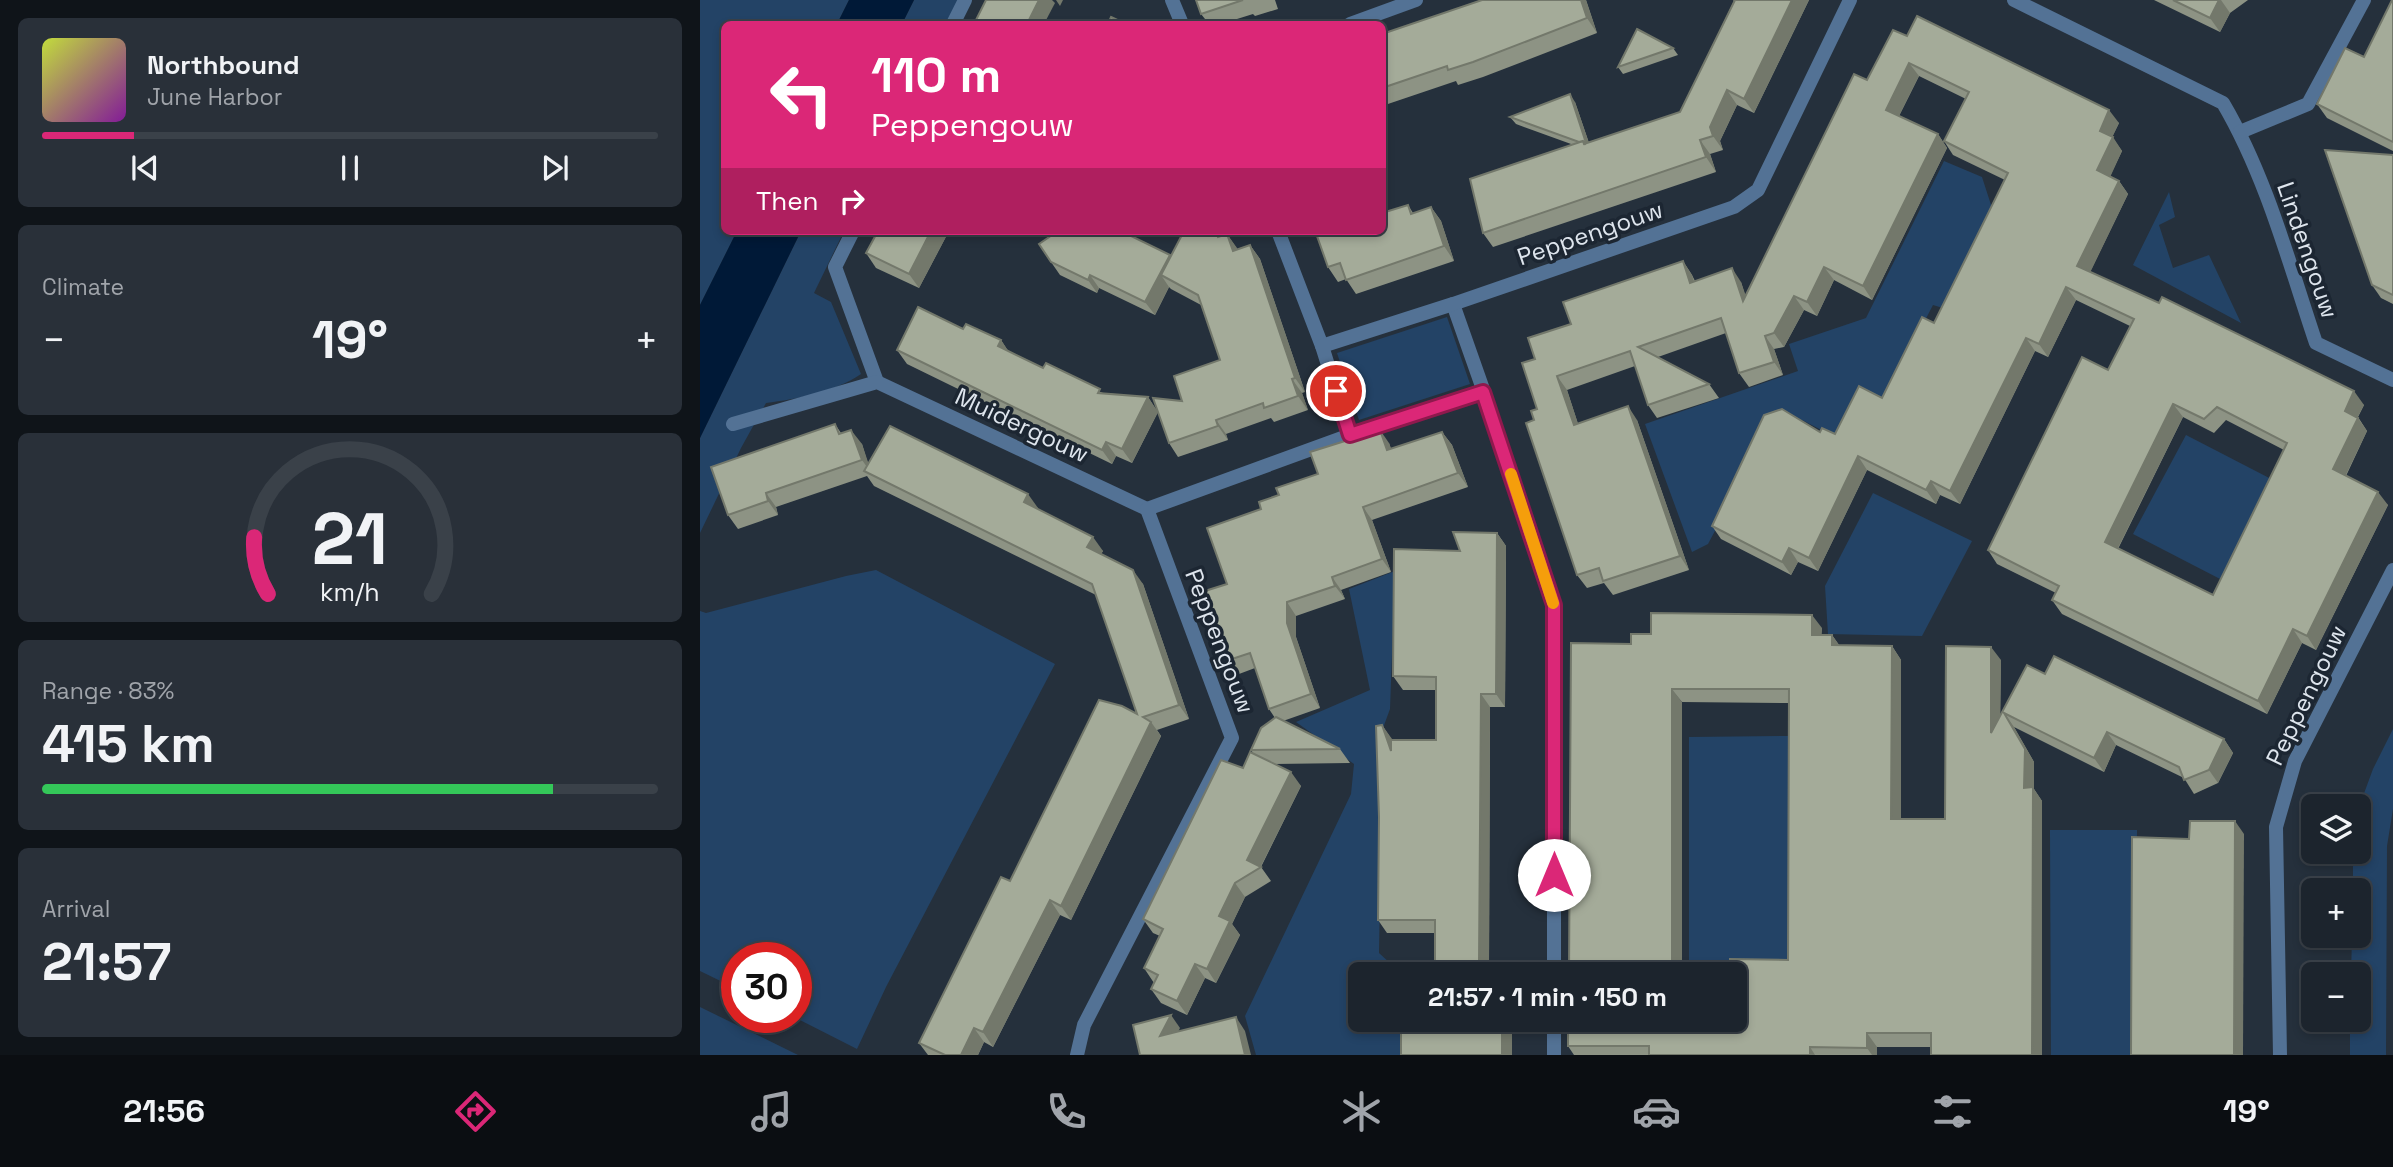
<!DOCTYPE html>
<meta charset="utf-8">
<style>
body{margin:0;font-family:"Space Grotesk",sans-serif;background:#293039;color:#f1f3f6;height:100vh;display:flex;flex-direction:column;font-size:26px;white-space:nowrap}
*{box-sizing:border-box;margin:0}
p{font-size:23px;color:#a0a4aa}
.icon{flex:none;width:38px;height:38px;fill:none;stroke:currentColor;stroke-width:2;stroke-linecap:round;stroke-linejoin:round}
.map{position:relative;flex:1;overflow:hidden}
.panel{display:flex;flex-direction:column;gap:18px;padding:18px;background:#0f1419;width:700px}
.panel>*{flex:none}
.hud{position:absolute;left:21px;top:21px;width:665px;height:214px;border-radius:10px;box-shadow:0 4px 10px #0003,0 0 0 2px #3a4149;background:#db2777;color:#fff;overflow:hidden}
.controls{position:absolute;left:1601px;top:794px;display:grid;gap:14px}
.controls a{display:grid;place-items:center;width:70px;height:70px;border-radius:10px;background:#1c242d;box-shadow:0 4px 10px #0003,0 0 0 2px #3a4149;font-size:35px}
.speed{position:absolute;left:21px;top:942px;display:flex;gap:14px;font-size:35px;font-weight:700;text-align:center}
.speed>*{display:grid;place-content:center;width:91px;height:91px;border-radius:50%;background:#1c242d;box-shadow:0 4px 10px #0003,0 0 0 2px #3a4149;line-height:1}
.speed .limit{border:10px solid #d22;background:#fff;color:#111}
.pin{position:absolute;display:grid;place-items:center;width:60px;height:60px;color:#fff;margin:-30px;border:4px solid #fff;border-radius:50%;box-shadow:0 2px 7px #0007}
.me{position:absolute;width:77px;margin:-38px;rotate:0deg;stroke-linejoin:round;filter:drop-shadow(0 0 5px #0008)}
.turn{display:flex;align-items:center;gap:24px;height:147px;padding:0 35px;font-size:32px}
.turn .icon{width:91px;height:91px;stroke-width:2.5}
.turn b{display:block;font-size:49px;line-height:60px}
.then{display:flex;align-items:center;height:66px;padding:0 35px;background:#0003;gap:14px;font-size:26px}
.big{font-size:52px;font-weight:700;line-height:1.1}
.panel .tile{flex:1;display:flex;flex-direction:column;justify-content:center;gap:10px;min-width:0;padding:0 24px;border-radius:10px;background:#293039}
.panel .dial{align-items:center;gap:0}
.dial svg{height:182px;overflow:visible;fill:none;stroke:#3a4149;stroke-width:7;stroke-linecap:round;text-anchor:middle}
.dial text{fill:#f1f3f6;stroke:none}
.song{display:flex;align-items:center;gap:21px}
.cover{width:84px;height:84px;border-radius:10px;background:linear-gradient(135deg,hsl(70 70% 55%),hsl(290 70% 35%))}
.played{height:7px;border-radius:4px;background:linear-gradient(90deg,#db2777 15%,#3a4149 15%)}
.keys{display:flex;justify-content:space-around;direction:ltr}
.heat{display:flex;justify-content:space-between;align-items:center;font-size:38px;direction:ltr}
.charge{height:10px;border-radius:5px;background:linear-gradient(90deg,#34c759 83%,#3a4149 0)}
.trip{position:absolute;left:648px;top:962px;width:399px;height:70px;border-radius:10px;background:#1c242d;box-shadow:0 4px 10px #0003,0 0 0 2px #3a4149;font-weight:700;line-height:70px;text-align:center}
.menu{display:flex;height:112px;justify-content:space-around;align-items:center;background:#0b0e12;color:#a0a4aa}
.menu .icon{width:49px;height:49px}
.menu .on{color:#db2777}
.menu b{font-size:32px;color:#f1f3f6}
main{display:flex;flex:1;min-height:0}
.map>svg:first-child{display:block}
.green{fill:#234366}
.water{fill:#001937}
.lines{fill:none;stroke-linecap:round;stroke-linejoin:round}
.street{stroke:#537295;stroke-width:14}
.wall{fill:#8d9384;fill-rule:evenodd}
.shaded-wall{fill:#73786b}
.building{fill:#a4ab99;stroke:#73786b;stroke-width:2;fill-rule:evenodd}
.route-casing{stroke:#8e194d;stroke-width:18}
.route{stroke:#db2777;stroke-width:12}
.slow{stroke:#f59e0b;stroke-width:12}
.labels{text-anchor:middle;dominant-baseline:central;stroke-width:7;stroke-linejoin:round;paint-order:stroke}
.street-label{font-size:24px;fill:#dee5ed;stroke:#1c2632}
</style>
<main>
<section class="panel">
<div class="tile">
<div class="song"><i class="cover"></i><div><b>Northbound</b><p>June Harbor</p></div></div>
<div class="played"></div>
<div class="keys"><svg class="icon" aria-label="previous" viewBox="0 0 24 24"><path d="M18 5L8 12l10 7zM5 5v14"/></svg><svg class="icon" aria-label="pause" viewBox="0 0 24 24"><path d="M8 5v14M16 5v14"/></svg><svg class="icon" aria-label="next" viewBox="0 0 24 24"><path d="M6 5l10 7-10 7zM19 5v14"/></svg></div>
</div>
<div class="tile"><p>Climate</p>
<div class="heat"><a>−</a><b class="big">19°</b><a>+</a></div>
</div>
<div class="tile dial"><svg viewBox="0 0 100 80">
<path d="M14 69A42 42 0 1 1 86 69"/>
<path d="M14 69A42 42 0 0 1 8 44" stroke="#db2777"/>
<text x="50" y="56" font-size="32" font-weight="700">21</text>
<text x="50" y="72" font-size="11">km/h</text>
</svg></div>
<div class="tile"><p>Range · 83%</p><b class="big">415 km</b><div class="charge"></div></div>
<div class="tile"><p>Arrival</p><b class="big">21:57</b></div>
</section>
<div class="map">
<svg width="1693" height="1055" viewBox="0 0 1693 1055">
<rect width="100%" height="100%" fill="#25303c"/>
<g class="green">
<polygon points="0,0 149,0 137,24 24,24 24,231 37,231 0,305"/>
<polygon points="214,0 260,0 248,24 202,24"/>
<polygon points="1244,161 1282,177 1293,211 1246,309 1233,305 1158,449 1102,420 1069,429 1008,544 992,552 945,424 1098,371 1089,344 1166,318"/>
<polygon points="1469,192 1475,217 1459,225 1473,268 1509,255 1541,323 1433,265"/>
<path d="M101,231H144L114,293L131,302L161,374C135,392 97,399 66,403L41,448L0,533V438Z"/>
<polygon points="747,317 770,384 659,420 637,353"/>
<polygon points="1486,435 1577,482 1524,581 1433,534"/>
<polygon points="1173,493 1272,541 1222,636 1128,634 1125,586"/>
<polygon points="176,570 355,664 186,987 157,1049 94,1017 96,1017 96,957 37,957 37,989 0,971 0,611 6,613 146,576"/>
<polygon points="695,571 690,709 683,728 679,953 703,975 660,975 660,1020 705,1020 704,1055 556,1055 545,1016 651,794 654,764 596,722 670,690 649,589"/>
<polygon points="1693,729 1693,809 1687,846 1686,1055 1650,1055 1650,1020 1659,1020 1659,975 1651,975 1652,936 1659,936 1659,891 1653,891 1653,852 1659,852 1659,807 1673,769"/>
<polygon points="1088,736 1088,966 989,966 989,737"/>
<polygon points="1350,830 1437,830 1435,1055 1351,1055"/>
<polygon points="0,1007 98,1055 0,1055"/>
</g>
<g class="water">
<polygon points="149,0 214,0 202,24 137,24"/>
<polygon points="37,231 101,231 0,438 0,305"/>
</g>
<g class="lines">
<g class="street">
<polyline points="472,0 482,24"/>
<path d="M1314,0L1523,103C1566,176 1589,263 1616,343L1693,380"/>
<polyline points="253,24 265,0"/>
<polyline points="650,24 716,0"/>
<polyline points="1540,132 1608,104 1664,0"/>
<polyline points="153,231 135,267 177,382"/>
<polyline points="578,231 622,346"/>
<polyline points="753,304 784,392"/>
<polyline points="33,424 177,382 447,509"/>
<polyline points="650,435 622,346 753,304 1034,207 1058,190 1150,0"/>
<polyline points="854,1020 854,1055"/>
<polyline points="377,1055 384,1025 532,738 447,509 650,435 784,392 854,605 854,975"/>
<polyline points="1580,1055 1576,827 1595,761 1693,570"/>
</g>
</g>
<g class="wall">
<polygon points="496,0 575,0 578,9 555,16 553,14 521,24 509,24 501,14"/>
<polygon points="782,0 886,0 897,33 783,77 758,85 756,81 682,106 682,34"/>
<polygon points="1033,0 1109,0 1054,113 1037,105 1020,141 1023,150 1010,154 1016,172 793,247 783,233 871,144 816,124 810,117 875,102 889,143 980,112 1034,1"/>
<polygon points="1454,0 1548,0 1530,13 1520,32"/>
<polygon points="1693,0 1693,151 1627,118 1617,104 1664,57"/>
<path d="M1207,36L1419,123L1412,137L1422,151L1410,176L1419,181L1428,194L1390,272L1664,405L1658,417L1667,431L1646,476L1688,505L1616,650L1602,643L1567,714L1362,614L1352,600L1356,593L1297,564L1288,550L1408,370L1430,326L1376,300L1348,357L1335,351L1260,504L1240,495L1236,504L1167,470L1118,571L1098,562L1091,575L1021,539L1012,526L1120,432L1135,434L1182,398L1234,323L1305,180L1253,155L1244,141L1266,99L1219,76L1199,116L1238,134L1247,148L1172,300L1134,280L1117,316L1104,310L1084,347L1074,349L1083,375L1049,387L1039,373L1026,333L958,357L1009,384L1019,398L957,418L948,405L935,366L867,390L878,424L937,420L989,570L913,595L904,583L887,588L877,575L834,420L837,409L835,359L871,324L983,261L992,275L995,281L1041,282L1045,295L1167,80ZM1483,417L1514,433L1526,420L1584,450L1513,595L1418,549Z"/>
<polygon points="973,48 978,55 923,74 918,67"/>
<polygon points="1693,155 1693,304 1681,298 1672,285"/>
<polygon points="708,205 713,213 731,207 741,221 754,261 656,294 646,279 638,282 628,267"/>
<polygon points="178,231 249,231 219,288 176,268 166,253"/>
<polygon points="527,234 537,249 550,245 560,259 605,392 602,393 608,410 574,422 571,418 526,434 528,440 478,457 469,443 458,412 432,463 416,456 412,464 207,364 197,350 263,329 301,340 308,351 343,368 403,393 448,397 457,411 482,401 520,360 501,305 471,289 469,287 455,315 399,288 397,293 360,275 351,262 471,256"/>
<polygon points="135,424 141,433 162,444 168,464 338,508 337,509 403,551 401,554 443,584 489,719 457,730 461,736 371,920 360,915 293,1047 284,1042 278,1055 228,1055 219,1043 310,881 437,714 396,595 174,486 167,476 76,507 78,515 38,529 28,515"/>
<polygon points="742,432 752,445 768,487 672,520 691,572 641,590 645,599 596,616 596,637 620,708 583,721 640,749 650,763 574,764 601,786 561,867 571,881 545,897 532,924 540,935 516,983 505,978 487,1015 461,1003 451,989 454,983 444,968 460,936 453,933 443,919 553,753 551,750 575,718 569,709 555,668 539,674 529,660 527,584 561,509 579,495 618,474 689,443 691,449"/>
<polygon points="797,533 806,546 805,707 790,707 789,964 803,964 810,975 735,975 735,933 687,933 678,920 682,725 692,740 736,740 736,690 703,690 693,676"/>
<polygon points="1122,628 1121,635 1132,635 1139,645 1192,646 1201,660 1201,819 1245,819 1301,660 1300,715 1345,674 1524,739 1533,753 1518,783 1494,794 1484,778 1416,745 1404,772 1314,727 1334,762 1334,789 1342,801 1231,1047 1177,1047 1177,1055 874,1055 868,1046 1034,1020 1088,960 1089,703 982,702 931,644 951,634"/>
</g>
<g class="shaded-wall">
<polygon points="339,0 352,0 355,3 344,24 327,24"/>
<polygon points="356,0 363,0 360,6"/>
<polygon points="881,0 886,0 897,33 887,18"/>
<polygon points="1092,0 1109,0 1054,113 1044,99"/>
<polygon points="1519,0 1521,0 1530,13 1520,32 1510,18"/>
<polygon points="1209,63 1219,76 1195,124 1186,110"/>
<polygon points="1027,90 1037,105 1020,141 1023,150 1013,136 1010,127"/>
<polygon points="870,94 875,102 892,152 887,145"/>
<polygon points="1409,110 1419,123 1409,144 1400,131"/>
<polygon points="1238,134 1247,148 1172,300 1163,286"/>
<polygon points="1413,137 1422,151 1407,184 1397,170"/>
<polygon points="1000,140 1010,154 1016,172 1006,157"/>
<polygon points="1419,181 1428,194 1387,279 1377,266"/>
<polygon points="731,207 741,221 754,261 744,246"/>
<polygon points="231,231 249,231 219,288 209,274"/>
<polygon points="516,231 519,231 522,235 518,237"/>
<polygon points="527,234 537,248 543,265 533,251"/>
<polygon points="550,245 560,259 605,392 595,378"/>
<polygon points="470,255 479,268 461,275 469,287 455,315 445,302"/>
<polygon points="983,261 992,275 999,297 990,283"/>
<polygon points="1124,267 1134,280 1117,316 1107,302"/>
<polygon points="1032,268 1041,282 1052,314 1043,301"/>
<polygon points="390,275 399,288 397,293 388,280"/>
<polygon points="1366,287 1376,300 1348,357 1339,344"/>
<polygon points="1094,296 1104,310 1084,347 1074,333"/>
<polygon points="1065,336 1074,349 1083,375 1074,362"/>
<polygon points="1326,338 1335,351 1260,504 1250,491"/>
<polygon points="301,340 311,355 298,346"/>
<polygon points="857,376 867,390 883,439 874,425"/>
<polygon points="592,379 602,393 608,410 598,396"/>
<polygon points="1654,391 1664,405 1654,424 1645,411"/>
<polygon points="448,397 458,412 432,463 422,449"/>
<polygon points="1473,404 1483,417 1414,556 1405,542"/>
<polygon points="928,406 937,420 989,570 980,556"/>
<polygon points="1658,418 1667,431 1642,483 1633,469"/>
<polygon points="516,420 526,434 528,440 518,426"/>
<polygon points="151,430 162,444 172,474 162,460"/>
<polygon points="680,430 689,443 697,464 687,450"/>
<polygon points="742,432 752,445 768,487 758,473"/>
<polygon points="406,442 416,456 412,464 402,450"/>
<polygon points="1158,456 1167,470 1118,571 1109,558"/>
<polygon points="1231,481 1240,495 1236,504 1226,490"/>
<polygon points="1678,492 1688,505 1616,650 1607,636"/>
<polygon points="66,493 76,507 78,515 68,501"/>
<polygon points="328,494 338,508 334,517 324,502"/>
<polygon points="663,507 672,520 691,572 682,559"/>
<polygon points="797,533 806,546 805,707 796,694"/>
<polygon points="393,537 403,551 397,561 387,547"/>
<polygon points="1089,548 1098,562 1091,575 1082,562"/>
<polygon points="433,570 443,584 489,719 479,705"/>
<polygon points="632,577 641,590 645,599 635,586"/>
<polygon points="587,602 596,616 596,637 620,708 611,694 587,623"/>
<polygon points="1112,615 1122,628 1121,649 1112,635"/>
<polygon points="1593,629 1602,643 1567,714 1558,701"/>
<polygon points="1132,635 1142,649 1132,645"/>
<polygon points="1192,646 1201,660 1201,833 1191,819"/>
<polygon points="1291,647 1301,660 1300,747 1291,733"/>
<polygon points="972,689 982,702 982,975 972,975"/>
<polygon points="781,694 790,707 789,975 779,964"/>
<polygon points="1304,713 1314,727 1334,762 1334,789 1342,801 1342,1055 1332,1055 1324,788"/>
<polygon points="451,722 461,736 371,920 361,906"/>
<polygon points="682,725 692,739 700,764 691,751"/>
<polygon points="1407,732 1416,745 1404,772 1394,758"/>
<polygon points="1524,739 1533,753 1518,783 1509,770"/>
<polygon points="591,772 601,786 560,868 547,860"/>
<polygon points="1535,821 1544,834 1543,1055 1534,1055"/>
<polygon points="535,883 545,897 532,924 540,935 516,983 507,969 519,916"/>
<polygon points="350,900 360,915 293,1047 283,1032"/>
<polygon points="495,964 505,978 487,1015 477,1001"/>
<polygon points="803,964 810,975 803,975"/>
<polygon points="471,1015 480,1028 470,1049 460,1036"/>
<polygon points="536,1017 545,1031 551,1055 545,1055"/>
<rect x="802" y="1020" width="10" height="35"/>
<polygon points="274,1028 284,1042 278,1055 261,1055"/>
<polygon points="1167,1033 1177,1047 1177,1055 1172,1055 1167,1048"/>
<polygon points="1110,1047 1115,1055 1110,1055"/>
</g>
<g class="building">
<polygon points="286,0 339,0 327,24 274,24"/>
<polygon points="496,0 543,0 501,14"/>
<polygon points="782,0 881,0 887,18 773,62 748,70 747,66 682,88 682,34"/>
<polygon points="1035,0 1092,0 1044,99 1027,90 1010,127 1013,136 1000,140 1006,157 783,233 770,179 883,141 884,144 980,112"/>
<polygon points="1473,0 1519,0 1510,18"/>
<polygon points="1692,0 1693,0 1693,142 1617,104 1645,48 1664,57"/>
<path d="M1217,16L1409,110L1400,131L1413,137L1397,170L1419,181L1377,266L1459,303L1462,297L1654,391L1645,411L1658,418L1633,469L1678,492L1607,636L1593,629L1558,701L1352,600L1359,586L1288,550L1382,357L1408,370L1434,319L1366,287L1339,344L1326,338L1250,491L1231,481L1226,490L1158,456L1109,558L1089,548L1082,562L1012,526L1064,415L1082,409L1120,432L1122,428L1135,434L1159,386L1182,398L1222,317L1234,323L1308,173L1244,141L1269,92L1209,63L1186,110L1238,134L1163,286L1124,267L1107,302L1094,296L1074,333L1065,336L1074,362L1039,373L1021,318L938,347L1009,384L948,405L930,351L857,376L874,425L928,406L980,556L903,581L899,568L877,575L826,423L834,420L831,411L837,409L822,363L835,359L828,338L871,324L863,302L983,261L990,283L1032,268L1043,301L1154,74L1167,80L1193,30L1207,36ZM1473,404L1504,419L1517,407L1587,443L1513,595L1405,542Z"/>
<polygon points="411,17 426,24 408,24"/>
<polygon points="937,29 973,48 918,67"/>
<polygon points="870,94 886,143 885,144 883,141 879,142 810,117"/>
<polygon points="1625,150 1693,155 1693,295 1672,285"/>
<polygon points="708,205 711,214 731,207 744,246 646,280 640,263 628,267 617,236 630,231 682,231 682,213"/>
<polygon points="178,231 231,231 209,274 166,253"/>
<polygon points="358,231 421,231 470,255 445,302 390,275 388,280 351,262 339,244"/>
<polygon points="484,231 516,231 518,237 527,234 533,251 550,245 595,378 592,379 598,396 564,408 563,403 516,420 518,426 469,443 453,398 482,401 474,376 520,360 498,295 461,275"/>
<polygon points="218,307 263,329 266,324 301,340 298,346 343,368 346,363 400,389 398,393 448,397 422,449 406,442 402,450 197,350"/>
<polygon points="135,424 139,434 151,430 162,460 66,493 68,501 28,515 11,467"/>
<polygon points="190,426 328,494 324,502 393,537 387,547 433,570 479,705 443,717 451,722 361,906 350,900 283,1032 274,1028 261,1055 245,1055 219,1043 301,877 310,881 399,700 422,706 437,714 392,584 164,471"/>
<polygon points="680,430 687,450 742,432 758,473 663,507 682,559 632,577 635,586 587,602 587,623 611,694 569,709 550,653 529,660 505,591 527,584 507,528 561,509 559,502 579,495 576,488 618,474 610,452"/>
<polygon points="753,532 797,533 796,694 781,694 779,964 803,964 803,975 735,975 735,920 678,920 679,817 676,726 682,725 691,751 691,740 736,740 736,677 693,676 694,549 760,551"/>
<polygon points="951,613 1112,615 1112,635 1132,635 1132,645 1192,646 1191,819 1245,819 1246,646 1291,647 1291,733 1327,665 1345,674 1354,656 1524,739 1509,770 1484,780 1479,767 1407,732 1394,758 1304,713 1325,749 1324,788 1333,787 1332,1055 1231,1055 1231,1033 1167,1033 1167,1048 1110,1047 1110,1055 949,1055 949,1046 868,1046 868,1020 1034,1020 1034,975 1030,975 1030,959 1088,960 1089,689 972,689 972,975 869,975 871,643 931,644 931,634 951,634"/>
<polygon points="576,717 640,749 551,750 561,728"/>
<polygon points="550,752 591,772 547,860 561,867 535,883 519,916 530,921 507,969 495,964 477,1001 451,989 458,975 444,968 463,929 443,919 521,760 543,768"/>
<polygon points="1490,821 1535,821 1534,1055 1431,1055 1432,837 1489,839"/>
<polygon points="471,1015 460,1036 536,1017 545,1055 440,1055 433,1025"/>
<rect x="701" y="1020" width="101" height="35"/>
</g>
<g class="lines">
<defs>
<polyline id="route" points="636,391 650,435 783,392 854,605 854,875"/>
</defs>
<use href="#route" class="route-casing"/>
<use href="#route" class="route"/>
<polyline class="slow" points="811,474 853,603"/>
</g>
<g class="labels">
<g class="street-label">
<text transform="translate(890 233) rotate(-19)">Peppengouw</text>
<text transform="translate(1608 250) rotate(71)">Lindengouw</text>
<text transform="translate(322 425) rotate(25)">Muidergouw</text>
<text transform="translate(520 641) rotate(69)">Peppengouw</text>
<text transform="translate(1606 695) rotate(-64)">Peppengouw</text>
</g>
</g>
</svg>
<div class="controls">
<a><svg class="icon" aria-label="layers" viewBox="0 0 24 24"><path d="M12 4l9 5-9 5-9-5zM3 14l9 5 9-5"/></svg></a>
<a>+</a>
<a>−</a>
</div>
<div class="speed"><div class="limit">30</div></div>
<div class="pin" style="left:636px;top:391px;background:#d93025"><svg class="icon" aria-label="arrive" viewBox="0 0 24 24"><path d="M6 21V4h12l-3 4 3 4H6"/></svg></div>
<svg class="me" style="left:854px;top:875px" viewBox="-20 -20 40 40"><circle r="19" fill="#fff"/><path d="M0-13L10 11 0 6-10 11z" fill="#db2777"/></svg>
<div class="trip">21:57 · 1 min · 150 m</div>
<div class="hud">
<div class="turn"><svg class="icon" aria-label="left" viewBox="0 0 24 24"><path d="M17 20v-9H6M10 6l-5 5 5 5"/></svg><div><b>110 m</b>Peppengouw</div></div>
<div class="then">Then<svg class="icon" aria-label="right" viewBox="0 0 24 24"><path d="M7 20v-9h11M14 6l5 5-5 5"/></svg></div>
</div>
</div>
</main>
<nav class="menu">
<b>21:56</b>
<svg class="icon on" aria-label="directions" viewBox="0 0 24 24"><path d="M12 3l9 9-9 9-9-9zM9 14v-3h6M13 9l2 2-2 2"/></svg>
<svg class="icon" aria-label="music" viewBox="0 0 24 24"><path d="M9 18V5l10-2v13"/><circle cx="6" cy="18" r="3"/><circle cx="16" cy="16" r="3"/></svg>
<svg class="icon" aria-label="phone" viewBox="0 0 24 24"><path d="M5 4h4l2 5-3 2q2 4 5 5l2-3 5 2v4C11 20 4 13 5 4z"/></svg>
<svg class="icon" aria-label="climate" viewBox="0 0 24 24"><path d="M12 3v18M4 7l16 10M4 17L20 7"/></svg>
<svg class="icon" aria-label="car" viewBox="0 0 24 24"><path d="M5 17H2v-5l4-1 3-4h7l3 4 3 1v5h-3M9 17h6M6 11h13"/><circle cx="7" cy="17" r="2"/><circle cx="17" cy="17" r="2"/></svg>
<svg class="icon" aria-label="filters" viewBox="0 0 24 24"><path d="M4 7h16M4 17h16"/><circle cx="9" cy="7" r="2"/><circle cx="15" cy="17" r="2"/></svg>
<b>19°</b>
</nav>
